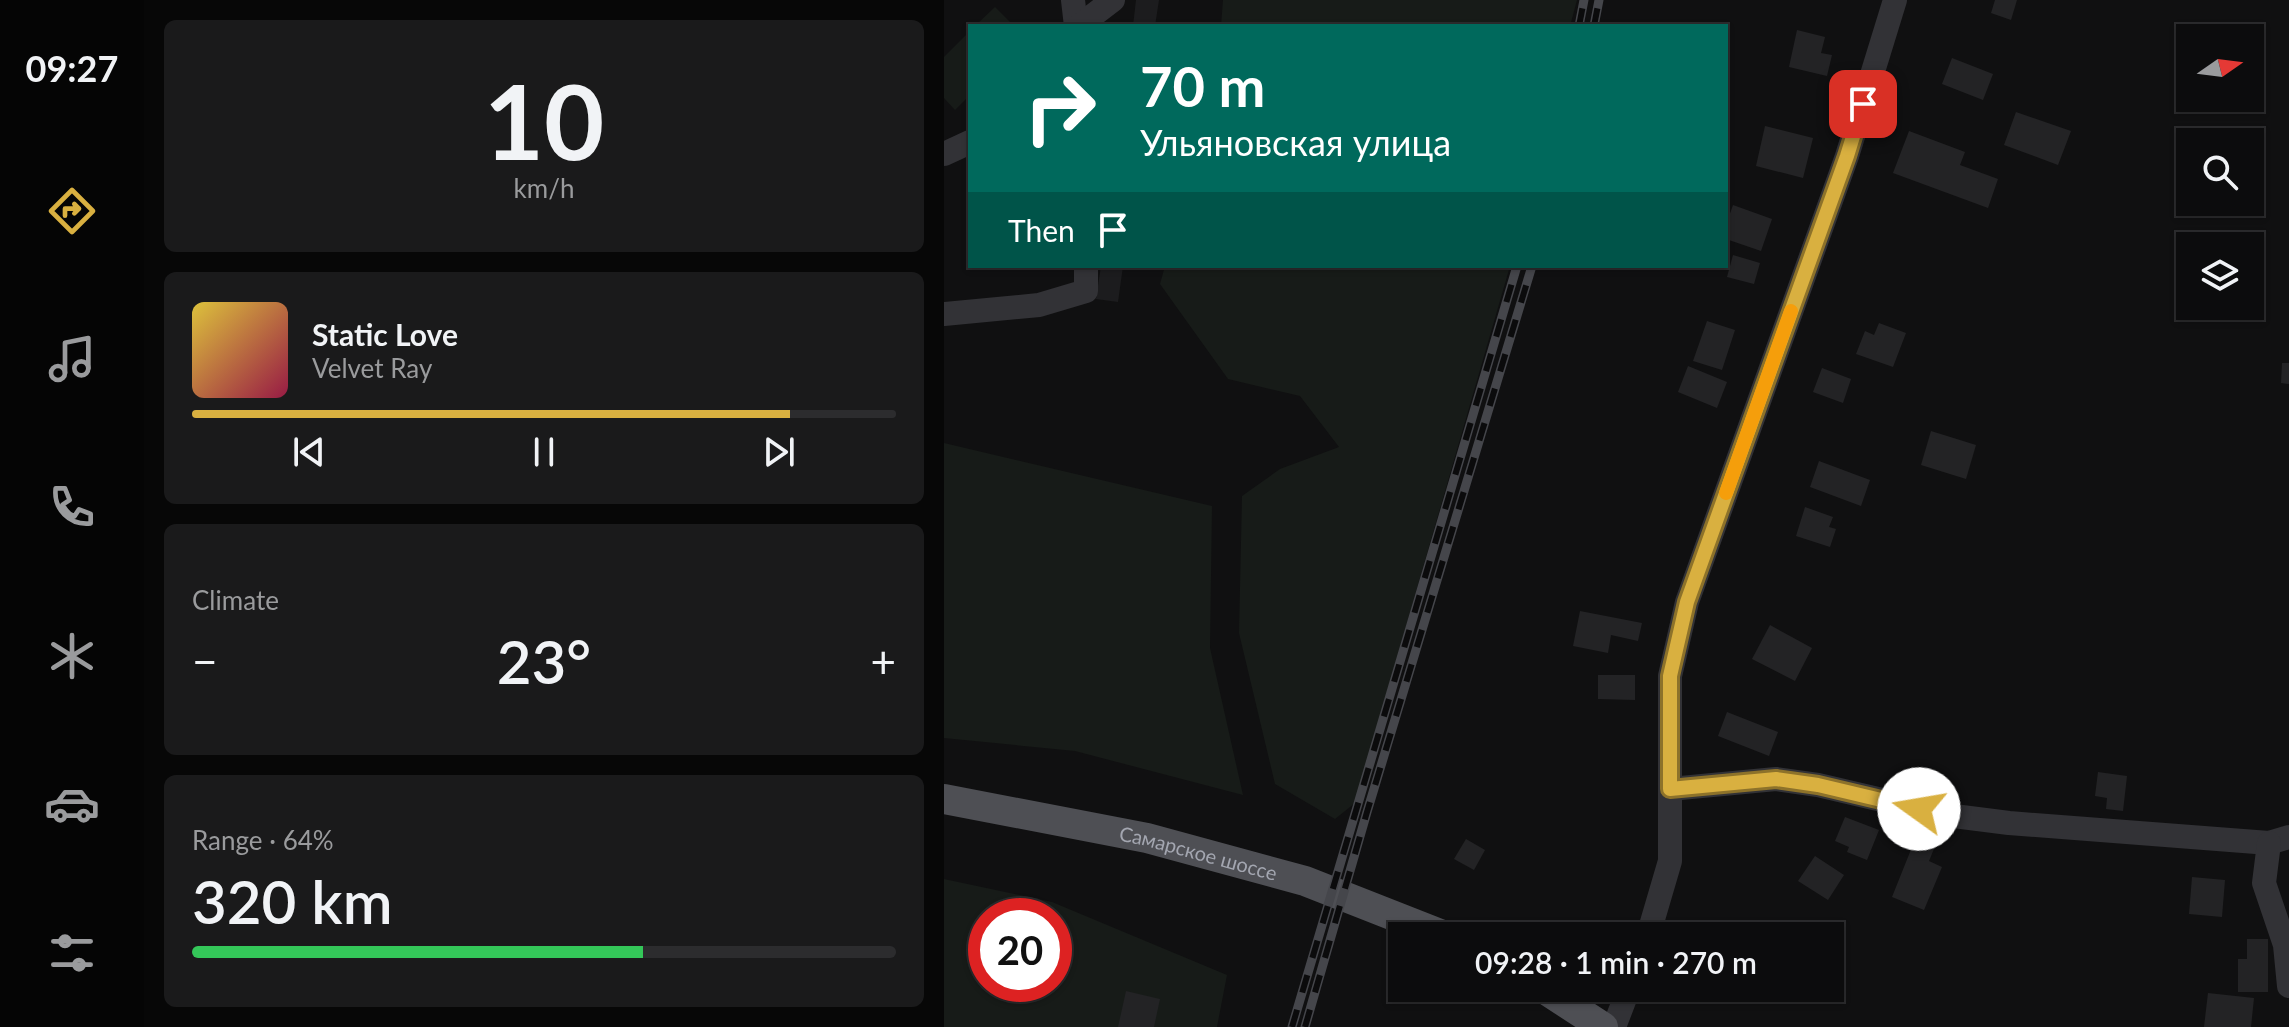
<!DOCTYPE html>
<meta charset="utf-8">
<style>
body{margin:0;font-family:Lato,sans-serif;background:#1a1a1b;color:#f1f3f6;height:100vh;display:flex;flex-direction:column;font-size:30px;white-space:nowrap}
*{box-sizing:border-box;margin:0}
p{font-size:26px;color:#9a9b9d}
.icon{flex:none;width:44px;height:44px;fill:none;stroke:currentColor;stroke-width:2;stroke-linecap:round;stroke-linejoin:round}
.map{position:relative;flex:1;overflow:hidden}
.details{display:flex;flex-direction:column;gap:20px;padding:20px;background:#070707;width:800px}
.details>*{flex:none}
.guide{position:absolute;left:24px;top:24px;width:760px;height:244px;border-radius:0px;box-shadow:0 2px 6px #0004,0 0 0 2px #2c2c2e;background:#00695c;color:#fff;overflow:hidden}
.needle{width:52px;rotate:76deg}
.fabs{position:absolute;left:1232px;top:24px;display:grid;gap:16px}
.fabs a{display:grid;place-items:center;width:88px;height:88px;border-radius:0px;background:#0c0c0d;box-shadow:0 2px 6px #0004,0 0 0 2px #2c2c2e;font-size:40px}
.speed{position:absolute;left:24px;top:898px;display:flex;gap:16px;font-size:40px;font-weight:700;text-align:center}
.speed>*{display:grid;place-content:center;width:104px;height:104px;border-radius:50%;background:#0c0c0d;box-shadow:0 2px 6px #0004,0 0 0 2px #2c2c2e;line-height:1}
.speed .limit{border:12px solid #d22;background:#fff;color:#111}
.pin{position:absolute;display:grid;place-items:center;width:68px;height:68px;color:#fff;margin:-34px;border-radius:16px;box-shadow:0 4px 12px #0006}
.me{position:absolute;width:88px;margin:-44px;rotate:283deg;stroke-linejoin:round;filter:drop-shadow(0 0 6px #0008)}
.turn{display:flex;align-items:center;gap:28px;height:168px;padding:0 40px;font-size:36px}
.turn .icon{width:104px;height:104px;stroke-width:2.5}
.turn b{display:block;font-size:56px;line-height:68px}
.then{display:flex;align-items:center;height:76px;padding:0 40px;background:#0003;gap:16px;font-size:30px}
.big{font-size:60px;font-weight:600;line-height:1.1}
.details .tile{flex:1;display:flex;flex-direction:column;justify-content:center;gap:12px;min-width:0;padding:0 28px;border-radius:12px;background:#1a1a1b}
.details .dial{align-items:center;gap:0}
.dial b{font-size:104px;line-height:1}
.song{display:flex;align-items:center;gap:24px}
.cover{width:96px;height:96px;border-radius:12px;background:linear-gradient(135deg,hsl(50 70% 55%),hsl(340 70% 35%))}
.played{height:8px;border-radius:4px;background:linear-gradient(90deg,#d9b040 85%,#2c2c2e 85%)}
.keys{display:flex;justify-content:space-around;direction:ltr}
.heat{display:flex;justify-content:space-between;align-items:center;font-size:44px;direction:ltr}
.charge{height:12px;border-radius:6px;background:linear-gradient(90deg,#34c759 64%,#2c2c2e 0)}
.trip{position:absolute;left:444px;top:922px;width:456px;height:80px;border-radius:0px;background:#0c0c0d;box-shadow:0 2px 6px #0004,0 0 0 2px #2c2c2e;font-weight:600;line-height:80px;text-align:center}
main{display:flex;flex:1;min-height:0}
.menu{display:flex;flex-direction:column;width:144px;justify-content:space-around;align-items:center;background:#050505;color:#9a9b9d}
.menu .icon{width:56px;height:56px}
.menu .on{color:#d9b040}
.menu b{font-size:36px;color:#f1f3f6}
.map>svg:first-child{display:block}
.built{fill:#1c1c1e}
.green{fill:#171b18;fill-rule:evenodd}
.building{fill:#232325}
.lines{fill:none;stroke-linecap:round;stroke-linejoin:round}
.minor{stroke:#323236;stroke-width:24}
.major{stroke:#4e4f54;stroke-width:30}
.rail-casing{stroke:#45464b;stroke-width:9}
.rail{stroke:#0b0b0c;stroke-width:6;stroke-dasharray:18;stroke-linecap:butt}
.route-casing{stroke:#8d722a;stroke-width:20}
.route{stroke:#d9b040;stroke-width:14}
.slow{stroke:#f59e0b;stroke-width:14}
.labels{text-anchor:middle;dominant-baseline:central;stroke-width:8;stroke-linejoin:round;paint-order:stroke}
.street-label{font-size:20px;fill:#a3a6b0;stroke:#0b0b0c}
</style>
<main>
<nav class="menu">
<b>09:27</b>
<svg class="icon on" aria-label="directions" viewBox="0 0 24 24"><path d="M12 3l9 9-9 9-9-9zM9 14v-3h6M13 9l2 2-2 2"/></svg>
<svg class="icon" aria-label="music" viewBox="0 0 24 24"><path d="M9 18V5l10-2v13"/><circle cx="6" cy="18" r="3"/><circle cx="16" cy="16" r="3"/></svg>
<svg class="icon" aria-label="phone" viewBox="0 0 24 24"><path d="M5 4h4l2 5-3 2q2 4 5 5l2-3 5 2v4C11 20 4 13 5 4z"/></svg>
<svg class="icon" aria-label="climate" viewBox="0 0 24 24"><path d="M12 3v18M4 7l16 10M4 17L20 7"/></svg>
<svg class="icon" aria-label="car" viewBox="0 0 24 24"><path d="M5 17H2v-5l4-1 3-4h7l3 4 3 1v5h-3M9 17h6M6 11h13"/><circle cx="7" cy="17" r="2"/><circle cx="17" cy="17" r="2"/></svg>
<svg class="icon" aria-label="filters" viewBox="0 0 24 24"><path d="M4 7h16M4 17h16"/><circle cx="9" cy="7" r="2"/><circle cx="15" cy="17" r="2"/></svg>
</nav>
<section class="details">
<div class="tile dial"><b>10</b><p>km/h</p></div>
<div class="tile">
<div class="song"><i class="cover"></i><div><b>Static Love</b><p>Velvet Ray</p></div></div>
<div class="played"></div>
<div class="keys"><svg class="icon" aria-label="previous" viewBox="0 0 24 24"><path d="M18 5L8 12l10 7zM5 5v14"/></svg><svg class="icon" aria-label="pause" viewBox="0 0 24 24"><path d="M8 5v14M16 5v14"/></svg><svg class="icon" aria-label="next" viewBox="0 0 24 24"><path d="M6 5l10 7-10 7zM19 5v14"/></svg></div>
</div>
<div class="tile"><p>Climate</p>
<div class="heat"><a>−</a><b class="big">23°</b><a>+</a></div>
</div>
<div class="tile"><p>Range · 64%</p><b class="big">320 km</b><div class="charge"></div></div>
</section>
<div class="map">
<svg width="1345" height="1027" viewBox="0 0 1345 1027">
<rect width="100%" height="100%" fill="#101011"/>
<g class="built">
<polygon points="192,0 215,0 211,26 189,26"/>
<polygon points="157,266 179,266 174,302 152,299"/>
</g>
<g class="green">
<polygon points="279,0 633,0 626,26 277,26"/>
<polygon points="51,7 70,26 31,26"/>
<polygon points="26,31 26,95 11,110 0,98 0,57"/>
<polygon points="221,266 566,266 411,803 391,819 331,784 295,633 298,496 336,469 395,447 356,396 284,379 216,284"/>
<polygon points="0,443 268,506 266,648 299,795 131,751 0,738"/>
<path d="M0,879L108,902L283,975L273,1027H0ZM42,916H110V984H42Z"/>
</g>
<g class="building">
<polygon points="1051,0 1073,0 1067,20 1047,13"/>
<polygon points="853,30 881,37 877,53 888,55 883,76 845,67"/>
<polygon points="1008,58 1049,74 1039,100 998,84"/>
<polygon points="1072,112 1127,131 1114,165 1060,145"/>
<polygon points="821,126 869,138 859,178 812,166"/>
<polygon points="965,131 1021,152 1016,165 1054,179 1044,208 949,173"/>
<polygon points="789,205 828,219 817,251 782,239 782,225"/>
<polygon points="789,255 816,263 810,284 783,277"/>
<polygon points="763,321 791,330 778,370 749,361"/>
<polygon points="935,323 962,333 949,367 912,354 921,331 930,335"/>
<polygon points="1338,363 1345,363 1345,384 1337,383"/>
<polygon points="744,366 783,382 773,408 734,392"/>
<polygon points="878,368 907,379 899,403 869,392"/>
<polygon points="987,431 1032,445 1022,479 977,465"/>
<polygon points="875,461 926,480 917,506 866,487"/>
<polygon points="861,507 889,517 885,527 892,529 886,547 852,536"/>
<polygon points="636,611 698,623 694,641 667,635 664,653 629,646"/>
<polygon points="826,625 868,648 851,681 808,659"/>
<polygon points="654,675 691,675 691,700 654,699"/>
<polygon points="783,712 834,732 825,756 774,736"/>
<polygon points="1154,772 1183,776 1179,811 1162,809 1163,798 1151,796"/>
<polygon points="901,817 935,830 923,860 903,852 905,847 891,841"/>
<polygon points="974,832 994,839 985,861 998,867 980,910 948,897"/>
<polygon points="522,839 541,850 530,870 510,859"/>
<polygon points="871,856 900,875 884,900 854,881"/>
<polygon points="1248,877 1281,880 1278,917 1245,914"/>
<polygon points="1303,939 1324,939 1324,992 1294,992 1294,959 1303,959"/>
<polygon points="182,991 216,999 210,1027 174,1027"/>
<polygon points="1264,993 1310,998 1307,1027 1260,1027"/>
</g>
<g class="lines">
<g class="minor">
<polyline points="129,0 132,26"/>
<polyline points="135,26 169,0"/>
<polyline points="0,154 26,142"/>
<polyline points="0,314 95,305 142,291 142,266"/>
<polyline points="726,789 832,779 874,785 1002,815 1065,823 1325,843 1345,837"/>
<polyline points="1325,843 1320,883 1341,945 1345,986"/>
<polyline points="704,936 726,861 726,676 743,602 903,156 951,0"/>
<polyline points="670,1027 685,988"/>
</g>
<g class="major">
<path id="s1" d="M0,799L203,838L361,881L501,936"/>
<polyline points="599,988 659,1027"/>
</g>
<defs>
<g id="rail">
<polyline points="635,26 640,0"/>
<polyline points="650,26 655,0"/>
<polyline points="348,1027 573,266"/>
<polyline points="361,1027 423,812 588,266"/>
</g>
</defs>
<use href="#rail" class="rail-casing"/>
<use href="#rail" class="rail"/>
</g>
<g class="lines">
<defs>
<polyline id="route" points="919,104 903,156 743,602 726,676 726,789 832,779 874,785 975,809"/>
</defs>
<use href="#route" class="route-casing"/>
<use href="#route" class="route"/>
<polyline class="slow" points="782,493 847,311"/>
</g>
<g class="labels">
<g class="street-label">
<text stroke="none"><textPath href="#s1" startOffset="260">Самарское шоссе</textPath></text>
</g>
</g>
</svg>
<div class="fabs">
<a><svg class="needle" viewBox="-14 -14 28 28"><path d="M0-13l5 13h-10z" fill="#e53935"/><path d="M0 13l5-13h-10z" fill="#9a9b9d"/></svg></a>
<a><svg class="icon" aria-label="search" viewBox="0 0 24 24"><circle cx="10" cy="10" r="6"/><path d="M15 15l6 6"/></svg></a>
<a><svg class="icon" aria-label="layers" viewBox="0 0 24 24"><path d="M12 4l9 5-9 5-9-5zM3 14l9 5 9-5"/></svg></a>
</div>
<div class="speed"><div class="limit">20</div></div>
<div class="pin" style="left:919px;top:104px;background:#d93025"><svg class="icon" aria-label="arrive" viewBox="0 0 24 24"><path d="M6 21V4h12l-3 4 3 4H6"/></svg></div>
<svg class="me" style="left:975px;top:809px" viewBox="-20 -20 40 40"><circle r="19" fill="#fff"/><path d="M0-13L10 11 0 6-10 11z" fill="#d9b040"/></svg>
<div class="trip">09:28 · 1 min · 270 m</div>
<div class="guide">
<div class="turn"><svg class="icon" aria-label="right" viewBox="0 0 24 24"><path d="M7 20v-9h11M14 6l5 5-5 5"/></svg><div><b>70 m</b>Ульяновская улица</div></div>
<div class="then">Then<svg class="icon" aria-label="arrive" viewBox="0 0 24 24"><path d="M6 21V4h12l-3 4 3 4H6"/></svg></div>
</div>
</div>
</main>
